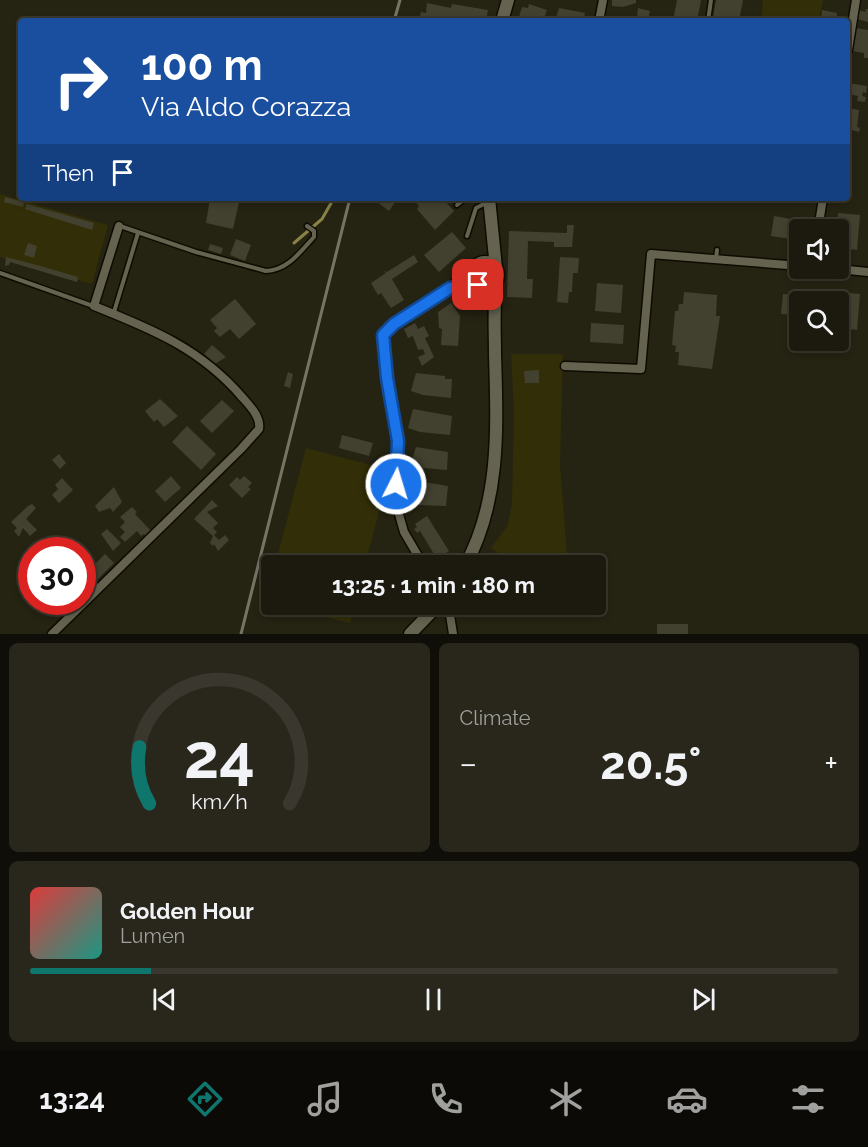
<!DOCTYPE html>
<meta charset="utf-8">
<style>
body{margin:0;font-family:Raleway,sans-serif;background:#29271c;color:#f1f3f6;height:100vh;display:flex;flex-direction:column;font-size:22px;white-space:nowrap}
*{box-sizing:border-box;margin:0}
p{font-size:20px;color:#a0a19e}
.icon{flex:none;width:33px;height:33px;fill:none;stroke:currentColor;stroke-width:2;stroke-linecap:round;stroke-linejoin:round}
.map{position:relative;height:634px;overflow:hidden}
.side{display:flex;flex-direction:column;gap:9px;padding:9px;background:#0f0e08;flex:1}
.side>*{flex:none}
.top-card{position:absolute;left:18px;top:18px;width:832px;height:183px;border-radius:6px;box-shadow:0 3px 9px #0003,0 0 0 2px #3a382e;background:#1a4fa0;color:#fff;overflow:hidden}
.buttons{position:absolute;left:789px;top:219px;display:grid;gap:12px}
.buttons a{display:grid;place-items:center;width:60px;height:60px;border-radius:6px;background:#1c1a0e;box-shadow:0 3px 9px #0003,0 0 0 2px #3a382e;font-size:30px}
.speed{position:absolute;left:18px;top:537px;display:flex;gap:12px;font-size:30px;font-weight:700;text-align:center}
.speed>*{display:grid;place-content:center;width:78px;height:78px;border-radius:50%;background:#1c1a0e;box-shadow:0 3px 9px #0003,0 0 0 2px #3a382e;line-height:1}
.speed .limit{border:9px solid #d22;background:#fff;color:#111}
.pin{position:absolute;display:grid;place-items:center;width:51px;height:51px;color:#fff;margin:-26px;border-radius:12px;box-shadow:0 3px 9px #0006}
.me{position:absolute;width:66px;margin:-33px;rotate:5deg;stroke-linejoin:round;filter:drop-shadow(0 0 4px #0008)}
.turn{display:flex;align-items:center;gap:21px;height:126px;padding:0 24px;font-size:27px}
.turn .icon{width:78px;height:78px;stroke-width:2.5}
.turn b{display:block;font-size:42px;line-height:51px}
.then{display:flex;align-items:center;height:57px;padding:0 24px;background:#0003;gap:12px;font-size:22px}
.big{font-size:45px;font-weight:700;line-height:1.1}
.side .widget{flex:1;display:flex;flex-direction:column;justify-content:center;gap:9px;min-width:0;padding:0 21px;border-radius:9px;background:#29271c}
.side .dial{align-items:center;gap:0}
.dial svg{height:156px;overflow:visible;fill:none;stroke:#3a382e;stroke-width:7;stroke-linecap:round;text-anchor:middle}
.dial text{fill:#f1f3f6;stroke:none}
.song{display:flex;align-items:center;gap:18px}
.cover{width:72px;height:72px;border-radius:9px;background:linear-gradient(135deg,hsl(0 70% 55%),hsl(170 70% 35%))}
.played{height:6px;border-radius:3px;background:linear-gradient(90deg,#0f766e 15%,#3a382e 15%)}
.keys{display:flex;justify-content:space-around;direction:ltr}
.heat{display:flex;justify-content:space-between;align-items:center;font-size:33px;direction:ltr}
.side .tiles{flex:1;display:grid;gap:9px;grid-template-columns:1fr 1fr}
.widget:last-child{grid-column:span 2}
.trip{position:absolute;left:261px;top:555px;width:345px;height:60px;border-radius:6px;background:#1c1a0e;box-shadow:0 3px 9px #0003,0 0 0 2px #3a382e;font-weight:700;line-height:60px;text-align:center}
.menu{display:flex;height:96px;justify-content:space-around;align-items:center;background:#0b0a06;color:#a0a19e}
.menu .icon{width:42px;height:42px}
.menu .active{color:#0f766e}
.menu b{font-size:27px;color:#f1f3f6}
.map>svg:first-child{display:block}
.green{fill:#322e07}
.lines{fill:none;stroke-linecap:round;stroke-linejoin:round}
.stream{stroke:#888148;stroke-width:3}
.building{fill:#42402e}
.lane-casing{stroke:#0e0c01;stroke-width:7}
.street-casing{stroke:#0e0c01;stroke-width:11}
.secondary-casing{stroke:#0e0c01;stroke-width:15}
.lane{stroke:#656350;stroke-width:4}
.street{stroke:#656350;stroke-width:8}
.secondary{stroke:#656350;stroke-width:12}
.rail{stroke:#767466;stroke-width:3}
.route-casing{stroke:#114b97;stroke-width:15}
.route{stroke:#1a73e8;stroke-width:10}
</style>
<div class="map">
<svg width="868" height="634" viewBox="0 0 868 634">
<rect width="100%" height="100%" fill="#252312"/>
<g class="green">
<polygon points="763,0 823,0 819,21 761,21"/>
<polygon points="0,194 108,225 92,284 0,257"/>
<polygon points="511,354 563,354 560,464 567,555 498,553 491,548 508,525 512,502 514,411"/>
<polygon points="306,448 390,470 365,565 275,565"/>
<polygon points="279,605 355,604 355,605 350,623"/>
</g>
<g class="lines">
<polyline class="stream" points="294,243 322,219 334,198"/>
</g>
<g class="building">
<polygon points="612,0 636,0 636,3 623,7 612,6"/>
<polygon points="677,0 701,0 697,21 673,21"/>
<polygon points="716,0 743,0 739,21 713,18"/>
<polygon points="427,3 451,8 452,4 488,10 486,21 449,19 449,21 420,16 421,12 426,13"/>
<polygon points="529,4 547,10 543,21 518,20 522,7 528,8"/>
<polygon points="559,8 585,13 583,21 555,21"/>
<polygon points="638,8 650,11 648,20 637,17"/>
<polygon points="866,9 868,9 868,22 857,19 859,10 865,12"/>
<polygon points="822,10 837,13 836,21 821,21"/>
<polygon points="855,28 868,30 868,58 864,58 864,53 852,51"/>
<polygon points="848,83 867,86 866,93 863,92 862,96 866,97 865,102 857,101 858,96 848,94"/>
<polygon points="848,108 859,110 857,127 860,128 859,132 848,129"/>
<polygon points="5,197 24,202 23,207 4,202"/>
<polygon points="210,198 240,198 233,229 206,223"/>
<polygon points="380,198 398,198 389,211 377,202"/>
<polygon points="412,198 442,198 454,211 435,230 417,209 419,206"/>
<polygon points="27,204 94,223 92,230 25,209"/>
<polygon points="838,213 860,215 857,250 838,248"/>
<polygon points="774,216 801,221 798,240 771,236"/>
<polygon points="567,225 574,225 572,247 554,247 554,242 528,241 527,279 533,279 532,298 507,297 509,231 567,233"/>
<polygon points="452,232 466,248 439,272 424,255"/>
<polygon points="236,239 251,245 245,261 230,255"/>
<polygon points="28,243 37,246 34,258 24,255"/>
<polygon points="210,244 223,248 221,254 208,250"/>
<polygon points="414,255 418,262 392,279 404,300 391,308 381,293 378,295 371,283 386,273 384,271 387,272"/>
<polygon points="6,257 44,267 78,277 77,282 10,262 9,265 5,266"/>
<polygon points="560,257 579,258 578,273 573,273 572,292 569,292 568,303 557,302"/>
<polygon points="597,283 623,285 621,313 595,311"/>
<polygon points="684,292 717,295 716,316 720,316 712,369 678,365 679,352 675,352 676,346 672,345 675,311 678,311 679,304 683,304"/>
<polygon points="838,292 860,294 857,330 838,328"/>
<polygon points="783,294 822,297 821,302 800,302 800,315 781,314"/>
<polygon points="235,299 256,324 239,339 230,329 220,337 214,331 217,328 210,320"/>
<polygon points="451,303 460,316 458,346 441,345 442,329 439,328 438,312"/>
<polygon points="415,323 418,329 424,326 429,336 425,338 434,357 422,366 418,357 425,354 423,349 418,350 413,336 408,338 404,329"/>
<polygon points="591,323 624,325 623,344 590,342"/>
<polygon points="212,345 226,357 215,364 204,354"/>
<polygon points="539,370 539,383 525,383 524,371"/>
<polygon points="288,372 293,374 290,388 284,386"/>
<polygon points="416,373 445,376 445,379 452,379 451,398 423,395 411,391"/>
<polygon points="160,399 178,416 164,427 157,419 154,422 145,411"/>
<polygon points="222,400 234,411 212,433 200,421"/>
<polygon points="413,409 452,416 450,435 420,432 408,428"/>
<polygon points="187,426 216,454 201,470 172,442"/>
<polygon points="342,435 373,443 369,456 339,448"/>
<polygon points="416,447 448,452 447,470 423,468 411,463"/>
<polygon points="59,454 66,463 60,469 52,460"/>
<polygon points="171,476 181,488 165,502 155,491"/>
<polygon points="244,476 252,483 248,487 251,489 242,498 229,485 237,477 240,480"/>
<polygon points="62,478 73,490 59,503 52,495 58,489 55,485"/>
<polygon points="412,480 448,486 446,506 418,505 418,503 406,499"/>
<polygon points="114,487 122,502 113,512 110,508 99,512 95,506"/>
<polygon points="212,500 218,506 207,512 218,523 213,528 217,532 214,535 219,540 225,535 229,540 218,551 214,544 213,546 210,543 213,536 194,519"/>
<polygon points="32,504 36,508 26,519 37,530 30,536 23,528 19,537 14,531 17,528 11,522 28,506"/>
<polygon points="132,507 137,512 135,514 151,531 145,536 144,534 141,536 137,531 125,542 120,537 125,532 120,527 125,522 120,517"/>
<polygon points="427,516 449,551 437,559 420,531 417,533 414,529 417,527 415,524"/>
<polygon points="107,529 121,543 113,551 101,534"/>
<polygon points="399,553 406,566 391,566 387,560"/>
<polygon points="105,554 114,563 90,587 83,579 90,570 87,567 91,562 94,565"/>
<rect x="657" y="624" width="31" height="10"/>
</g>
<g class="lines">
<defs>
<g id="lane">
<polyline points="708,21 711,0"/>
<polyline points="457,205 466,198"/>
<path d="M120,226L196,252L266,271C288,270 300,252 314,237V231L307,226"/>
<polyline points="467,236 476,208 486,203"/>
<polyline points="716,259 717,250"/>
<polyline points="0,273 93,306"/>
<polyline points="114,312 138,233"/>
</g>
<g id="street">
<polyline points="599,21 603,0"/>
<polyline points="848,50 856,0"/>
<polyline points="818,230 823,198"/>
<polyline points="829,268 868,272"/>
<polyline points="454,287 478,285"/>
<polyline points="565,366 641,369 651,254 800,266"/>
<polyline points="424,566 404,532 395,500 398,441 387,378 383,335 394,324 473,271"/>
<polyline points="445,604 450,615 453,634"/>
<path d="M52,634L241,449L259,429C261,417 250,406 242,397C201,349 152,329 94,306L119,226"/>
</g>
<g id="secondary">
<polyline points="502,21 508,0"/>
<polyline points="489,198 496,268"/>
<circle cx="485" cy="275" r="13"/>
<path d="M465,566C501,500 497,427 495,354C495,329 493,305 497,280"/>
<polyline points="410,634 439,604"/>
</g>
</defs>
<use href="#lane" class="lane-casing"/>
<use href="#street" class="street-casing"/>
<use href="#secondary" class="secondary-casing"/>
<use href="#lane" class="lane"/>
<use href="#street" class="street"/>
<use href="#secondary" class="secondary"/>
<g class="rail">
<polyline points="394,21 400,0"/>
<polyline points="241,634 350,198"/>
</g>
</g>
<g class="lines">
<defs>
<polyline id="route" points="396,484 398,441 387,378 383,335 394,324 450,288 478,285"/>
</defs>
<use href="#route" class="route-casing"/>
<use href="#route" class="route"/>
</g>
</svg>
<div class="buttons">
<a><svg class="icon" aria-label="sound" viewBox="0 0 24 24"><path d="M4 9h4l5-4v14l-5-4H4zM17 9q2 3 0 6"/></svg></a>
<a><svg class="icon" aria-label="search" viewBox="0 0 24 24"><circle cx="10" cy="10" r="6"/><path d="M15 15l6 6"/></svg></a>
</div>
<div class="speed"><div class="limit">30</div></div>
<div class="pin" style="left:478px;top:285px;background:#d93025"><svg class="icon" aria-label="arrive" viewBox="0 0 24 24"><path d="M6 21V4h12l-3 4 3 4H6"/></svg></div>
<svg class="me" style="left:396px;top:484px" viewBox="-20 -20 40 40"><circle r="17" fill="#1a73e8" stroke="#fff" stroke-width="3"/><path d="M0-11L8 9 0 5-8 9z" fill="#fff"/></svg>
<div class="trip">13:25 · 1 min · 180 m</div>
<div class="top-card">
<div class="turn"><svg class="icon" aria-label="right" viewBox="0 0 24 24"><path d="M7 20v-9h11M14 6l5 5-5 5"/></svg><div><b>100 m</b>Via Aldo Corazza</div></div>
<div class="then">Then<svg class="icon" aria-label="arrive" viewBox="0 0 24 24"><path d="M6 21V4h12l-3 4 3 4H6"/></svg></div>
</div>
</div>
<section class="side">
<div class="tiles">
<div class="widget dial"><svg viewBox="0 0 100 80">
<path d="M14 69A42 42 0 1 1 86 69"/>
<path d="M14 69A42 42 0 0 1 9 40" stroke="#0f766e"/>
<text x="50" y="56" font-size="32" font-weight="700">24</text>
<text x="50" y="72" font-size="11">km/h</text>
</svg></div>
<div class="widget"><p>Climate</p>
<div class="heat"><a>−</a><b class="big">20.5°</b><a>+</a></div>
</div>
<div class="widget">
<div class="song"><i class="cover"></i><div><b>Golden Hour</b><p>Lumen</p></div></div>
<div class="played"></div>
<div class="keys"><svg class="icon" aria-label="previous" viewBox="0 0 24 24"><path d="M18 5L8 12l10 7zM5 5v14"/></svg><svg class="icon" aria-label="pause" viewBox="0 0 24 24"><path d="M8 5v14M16 5v14"/></svg><svg class="icon" aria-label="next" viewBox="0 0 24 24"><path d="M6 5l10 7-10 7zM19 5v14"/></svg></div>
</div>
</div>
</section>
<nav class="menu">
<b>13:24</b>
<svg class="icon active" aria-label="directions" viewBox="0 0 24 24"><path d="M12 3l9 9-9 9-9-9zM9 14v-3h6M13 9l2 2-2 2"/></svg>
<svg class="icon" aria-label="music" viewBox="0 0 24 24"><path d="M9 18V5l10-2v13"/><circle cx="6" cy="18" r="3"/><circle cx="16" cy="16" r="3"/></svg>
<svg class="icon" aria-label="phone" viewBox="0 0 24 24"><path d="M5 4h4l2 5-3 2q2 4 5 5l2-3 5 2v4C11 20 4 13 5 4z"/></svg>
<svg class="icon" aria-label="climate" viewBox="0 0 24 24"><path d="M12 3v18M4 7l16 10M4 17L20 7"/></svg>
<svg class="icon" aria-label="car" viewBox="0 0 24 24"><path d="M5 17H2v-5l4-1 3-4h7l3 4 3 1v5h-3M9 17h6M6 11h13"/><circle cx="7" cy="17" r="2"/><circle cx="17" cy="17" r="2"/></svg>
<svg class="icon" aria-label="filters" viewBox="0 0 24 24"><path d="M4 7h16M4 17h16"/><circle cx="9" cy="7" r="2"/><circle cx="15" cy="17" r="2"/></svg>
</nav>
